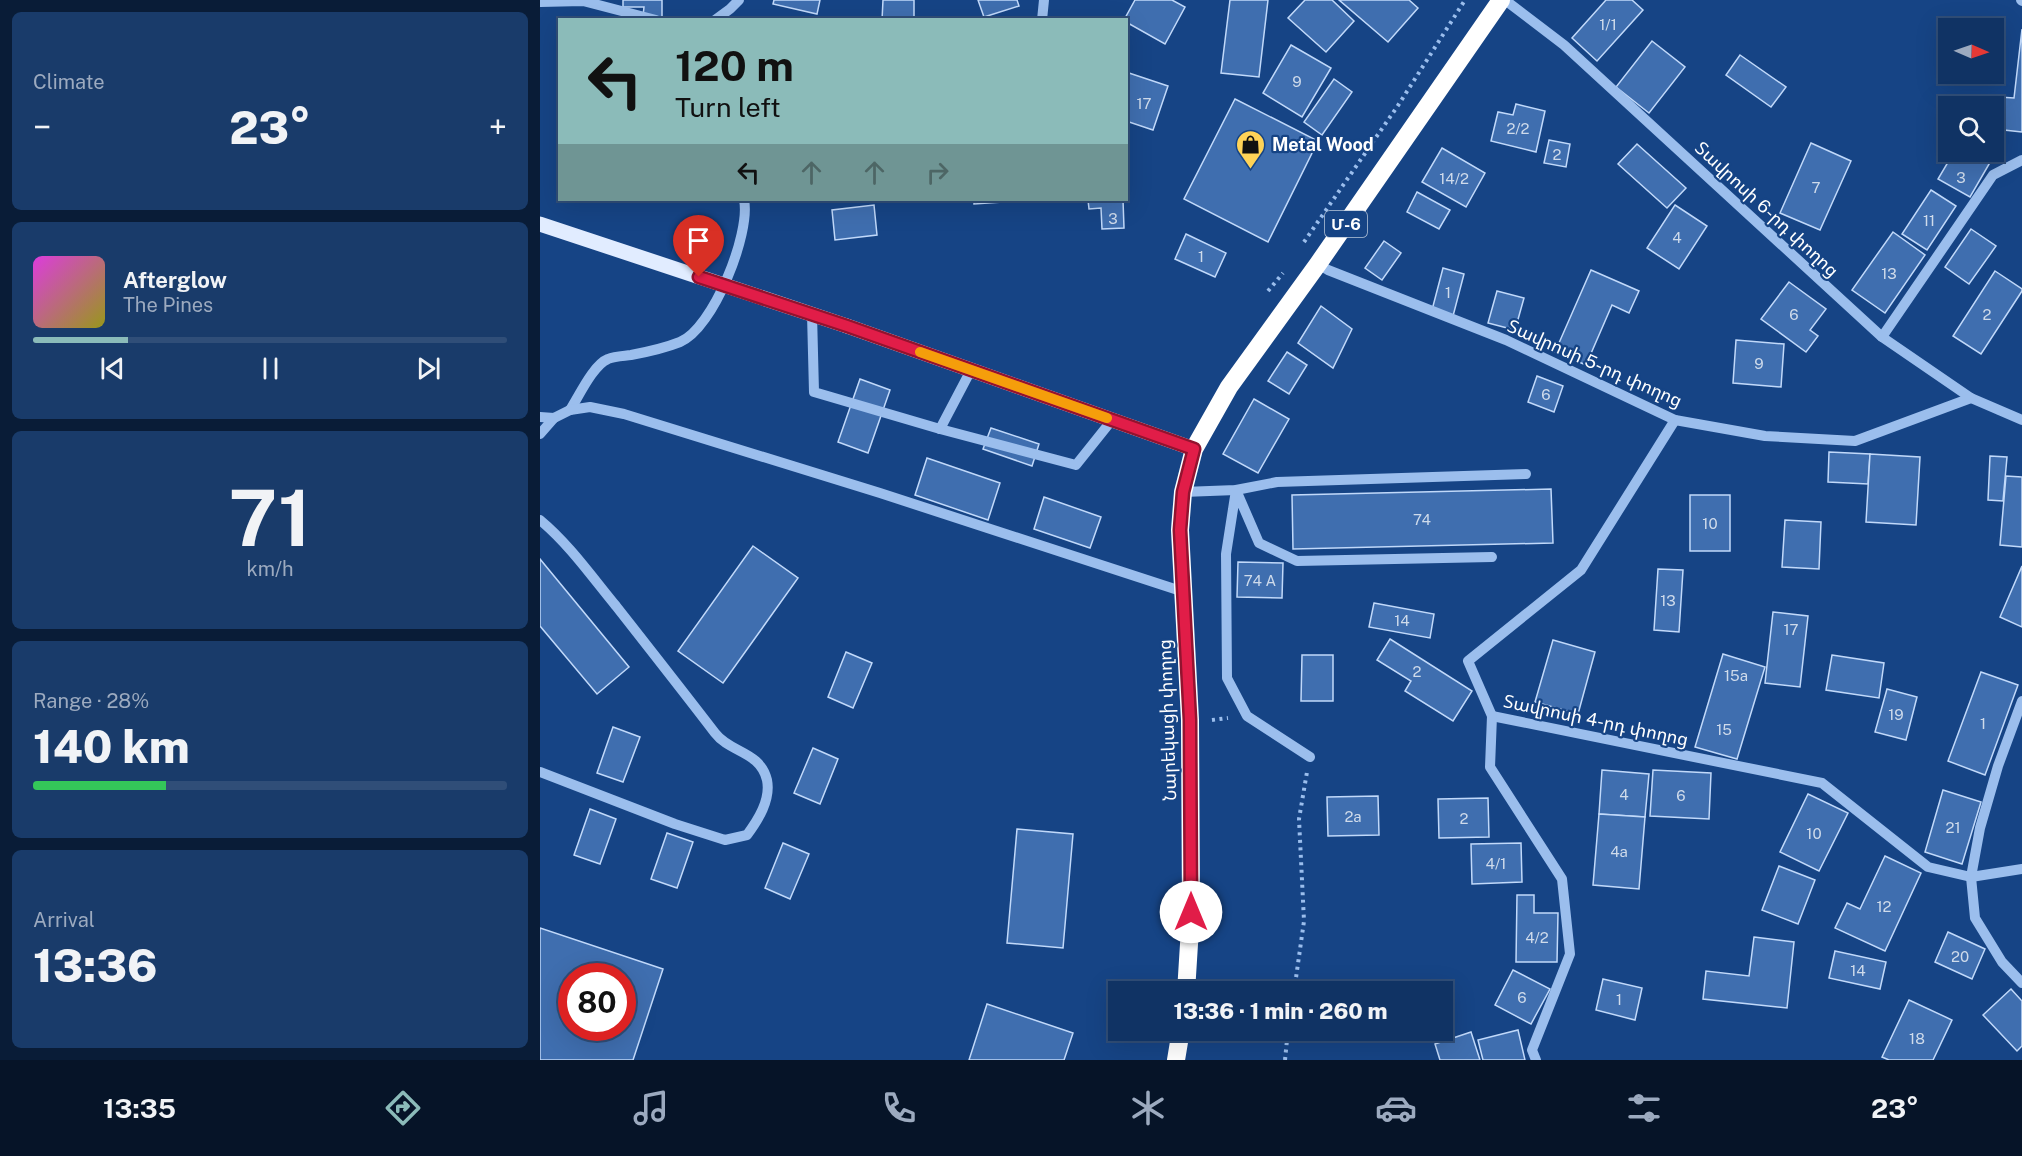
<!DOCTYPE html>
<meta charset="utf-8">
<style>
body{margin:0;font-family:"Public Sans","Noto Sans Armenian",sans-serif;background:#193b6a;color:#f1f3f6;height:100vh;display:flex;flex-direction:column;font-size:22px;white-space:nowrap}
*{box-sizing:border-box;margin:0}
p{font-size:20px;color:#9caabf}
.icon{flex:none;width:33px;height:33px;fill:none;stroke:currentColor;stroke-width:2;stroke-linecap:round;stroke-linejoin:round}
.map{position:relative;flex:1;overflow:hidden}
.panel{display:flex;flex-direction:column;gap:12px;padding:12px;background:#091c37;width:540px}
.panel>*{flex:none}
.hud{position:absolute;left:18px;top:18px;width:570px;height:183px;border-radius:0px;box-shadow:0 6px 24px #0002,0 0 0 2px #304e78;background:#8bbbb9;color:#111;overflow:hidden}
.needle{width:39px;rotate:92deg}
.buttons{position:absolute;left:1398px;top:18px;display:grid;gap:12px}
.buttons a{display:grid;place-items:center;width:66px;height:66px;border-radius:0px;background:#103364;box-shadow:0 6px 24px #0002,0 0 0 2px #304e78;font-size:30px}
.speed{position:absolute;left:18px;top:963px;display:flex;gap:12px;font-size:30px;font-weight:700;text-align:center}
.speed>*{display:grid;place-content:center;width:78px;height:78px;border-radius:50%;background:#103364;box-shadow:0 6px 24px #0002,0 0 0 2px #304e78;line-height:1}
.speed .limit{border:9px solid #d22;background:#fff;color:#111}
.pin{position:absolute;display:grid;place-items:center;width:51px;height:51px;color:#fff;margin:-62px -26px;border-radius:50% 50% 50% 0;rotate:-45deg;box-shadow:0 0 6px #0007}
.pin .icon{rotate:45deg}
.me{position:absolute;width:66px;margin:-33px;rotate:0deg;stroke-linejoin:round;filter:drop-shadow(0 0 4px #0008)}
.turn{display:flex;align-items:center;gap:21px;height:126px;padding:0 18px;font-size:27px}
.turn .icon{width:78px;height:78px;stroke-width:2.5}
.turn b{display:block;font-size:42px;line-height:51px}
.lanes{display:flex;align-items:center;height:57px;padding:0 18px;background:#0003;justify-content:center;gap:30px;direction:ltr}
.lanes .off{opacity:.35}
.big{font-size:45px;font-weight:800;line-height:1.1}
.panel .widget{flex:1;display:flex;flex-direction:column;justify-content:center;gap:9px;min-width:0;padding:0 21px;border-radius:9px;background:#193b6a}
.panel .dial{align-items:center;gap:0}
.dial b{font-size:78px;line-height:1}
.song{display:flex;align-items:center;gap:18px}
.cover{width:72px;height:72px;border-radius:9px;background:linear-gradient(135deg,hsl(300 70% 55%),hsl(60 70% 35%))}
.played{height:6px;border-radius:3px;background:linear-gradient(90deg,#8bbbb9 20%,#304e78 20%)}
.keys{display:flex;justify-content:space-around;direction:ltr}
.heat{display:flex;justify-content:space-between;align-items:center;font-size:33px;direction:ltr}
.charge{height:9px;border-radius:4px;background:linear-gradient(90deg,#34c759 28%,#304e78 0)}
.trip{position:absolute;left:568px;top:981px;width:345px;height:60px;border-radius:0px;background:#103364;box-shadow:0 6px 24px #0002,0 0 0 2px #304e78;font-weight:800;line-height:60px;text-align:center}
.dock{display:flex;height:96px;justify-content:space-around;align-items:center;background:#061428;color:#9caabf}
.dock .icon{width:42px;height:42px}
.dock .current{color:#8bbbb9}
.dock b{font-size:27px;color:#f1f3f6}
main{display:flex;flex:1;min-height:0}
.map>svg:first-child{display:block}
.building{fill:#3f6eaf;stroke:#c1d9fa;stroke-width:1.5;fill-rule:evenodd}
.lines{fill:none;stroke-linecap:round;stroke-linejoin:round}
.path{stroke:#9bbeed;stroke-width:4;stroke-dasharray:3 4.5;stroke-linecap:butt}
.minor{stroke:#9bbeed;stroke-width:10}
.major{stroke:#e1ecff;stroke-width:15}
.highway{stroke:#fff;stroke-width:18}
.major-bridge{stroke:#e1ecff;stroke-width:15}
.route-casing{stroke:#92132f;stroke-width:15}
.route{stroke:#e11d48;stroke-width:10}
.slow{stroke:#f59e0b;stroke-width:10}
.labels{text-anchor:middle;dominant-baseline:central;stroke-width:4.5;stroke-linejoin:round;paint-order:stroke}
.number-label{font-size:15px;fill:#cfdbeb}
.shield{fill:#164485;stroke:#b9c7da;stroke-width:1.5}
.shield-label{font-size:16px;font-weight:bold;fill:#fff}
.poi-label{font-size:18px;font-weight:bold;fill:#fff;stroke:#164485;text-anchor:start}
.street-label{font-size:18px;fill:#fff;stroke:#164485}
</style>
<main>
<section class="panel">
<div class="widget"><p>Climate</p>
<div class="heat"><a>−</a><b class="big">23°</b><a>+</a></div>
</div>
<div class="widget">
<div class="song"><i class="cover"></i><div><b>Afterglow</b><p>The Pines</p></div></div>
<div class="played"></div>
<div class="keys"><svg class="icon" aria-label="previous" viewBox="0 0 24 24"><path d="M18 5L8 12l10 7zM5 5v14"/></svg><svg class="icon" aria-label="pause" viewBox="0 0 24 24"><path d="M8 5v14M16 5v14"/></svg><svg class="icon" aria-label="next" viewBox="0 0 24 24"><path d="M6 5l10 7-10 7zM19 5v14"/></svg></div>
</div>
<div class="widget dial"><b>71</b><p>km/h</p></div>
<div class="widget"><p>Range · 28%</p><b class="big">140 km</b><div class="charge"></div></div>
<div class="widget"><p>Arrival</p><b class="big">13:36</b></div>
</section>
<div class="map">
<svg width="1482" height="1060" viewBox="0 0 1482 1060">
<rect width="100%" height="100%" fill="#164485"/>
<g class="building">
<polygon points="83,0 122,0 122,17 103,16 104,7 83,7"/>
<polygon points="234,0 280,0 277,14 233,4"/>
<polygon points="343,0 374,0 374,20 342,20"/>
<polygon points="438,0 477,0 479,6 444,17"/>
<polygon points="595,0 632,0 645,7 625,44 586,22 586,20 584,20"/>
<polygon points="690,0 728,0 719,77 681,73"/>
<polygon points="765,0 792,0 814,21 786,52 748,18"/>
<polygon points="799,0 869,0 878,8 848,42"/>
<polygon points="1066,0 1092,0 1103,10 1057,61 1032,38"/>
<polygon points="1482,29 1482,132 1455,129 1459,97 1474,98"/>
<polygon points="1112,41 1145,67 1109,113 1076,87"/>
<polygon points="751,45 791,68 762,117 723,93"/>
<polygon points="1200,55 1246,87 1231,107 1186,75"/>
<polygon points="586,72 628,86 613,130 586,121"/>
<polygon points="794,79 812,92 782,135 764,122"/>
<polygon points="695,99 778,141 728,242 644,199"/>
<polygon points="976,104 1005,111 996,152 951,141 958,112 973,115"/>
<polygon points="1009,140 1030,144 1026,167 1004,163"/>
<polygon points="1271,143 1311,161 1280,230 1240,213"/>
<polygon points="1097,144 1146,188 1127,208 1078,164"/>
<polygon points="902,148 945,173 926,207 882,182"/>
<polygon points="1414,152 1439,152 1452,159 1430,197 1398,179"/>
<polygon points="1391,190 1416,206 1387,250 1362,234"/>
<polygon points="877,192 910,210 899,229 867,212"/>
<polygon points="434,200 493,200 434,204"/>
<polygon points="548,200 583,200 584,228 562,229 561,208 549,209"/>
<polygon points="334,205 337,235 295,240 292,210"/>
<polygon points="1135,205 1167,226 1139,269 1107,248"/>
<polygon points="1431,229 1456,246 1429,284 1405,267"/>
<polygon points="1353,232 1385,255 1345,313 1312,290"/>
<polygon points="646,234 686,253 675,277 635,259"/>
<polygon points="844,241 861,253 842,280 825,268"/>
<polygon points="903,268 924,274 913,316 892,310"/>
<polygon points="1051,270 1099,291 1089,313 1072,305 1046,365 1015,352"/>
<polygon points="1455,271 1482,289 1482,291 1441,354 1413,336"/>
<polygon points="1249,282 1286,309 1270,330 1278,336 1266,352 1221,319"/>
<polygon points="957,291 984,298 975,330 948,323"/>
<polygon points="781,306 812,329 793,368 758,343"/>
<polygon points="1196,340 1244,344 1241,387 1193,383"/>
<polygon points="747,352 767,365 749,394 728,381"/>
<polygon points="997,376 1023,386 1014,412 988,402"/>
<polygon points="320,379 350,390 328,453 298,442"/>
<polygon points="714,399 749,419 718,473 683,454"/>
<polygon points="451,428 499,444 492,466 443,449"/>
<polygon points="1289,452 1330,454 1328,484 1288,482"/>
<polygon points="1330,454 1380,457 1376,525 1326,522"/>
<polygon points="1450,456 1467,457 1463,501 1448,500"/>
<polygon points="387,458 460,483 448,520 375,495"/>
<polygon points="1466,476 1482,477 1482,547 1460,545"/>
<polygon points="1011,489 1013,543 753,549 752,495"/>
<rect x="1150" y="495" width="40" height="56"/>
<polygon points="504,497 561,517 550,548 494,529"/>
<polygon points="1245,520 1281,522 1279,569 1242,567"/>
<polygon points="213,546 258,578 183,683 138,651"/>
<polygon points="0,559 89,667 57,694 0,626"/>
<polygon points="698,562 743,563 742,598 697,597"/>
<polygon points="1482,566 1482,627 1460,617"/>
<polygon points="1118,569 1143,570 1139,632 1114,630"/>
<polygon points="834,603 894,614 890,638 829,627"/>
<polygon points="1233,612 1268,616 1260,687 1225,683"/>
<polygon points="850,639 932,691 913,721 865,691 871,681 837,660"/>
<polygon points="1013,640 1055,652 1038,714 995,702"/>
<polygon points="306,652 332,663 313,708 288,697"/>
<polygon points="1183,654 1225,667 1197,759 1155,747"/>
<polygon points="762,655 793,655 793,701 761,701"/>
<polygon points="1292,655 1344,663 1339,698 1286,690"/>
<polygon points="1441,672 1478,685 1445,775 1408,761"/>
<polygon points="1347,689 1377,697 1366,740 1335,732"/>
<polygon points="73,727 100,737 83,782 57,773"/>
<polygon points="273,748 298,759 280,804 254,793"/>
<polygon points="1062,770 1109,774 1105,817 1059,814"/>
<polygon points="1113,770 1171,773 1169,819 1110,816"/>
<polygon points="1403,790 1441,802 1422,864 1385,852"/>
<polygon points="1268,794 1308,813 1279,871 1240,852"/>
<polygon points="838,796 839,835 788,836 787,797"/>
<polygon points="948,798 949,837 899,838 898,799"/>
<polygon points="50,809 76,819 60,864 34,855"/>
<polygon points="1059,814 1105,817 1099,889 1053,885"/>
<polygon points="477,829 533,834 523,948 467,943"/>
<polygon points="127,833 153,842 137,888 111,879"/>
<polygon points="243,843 269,854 250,899 225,888"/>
<polygon points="981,843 982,882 932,884 931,844"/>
<polygon points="1345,856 1381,873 1345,951 1295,928 1307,903 1320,909"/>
<polygon points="1239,866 1275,880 1258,924 1222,910"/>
<polygon points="977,895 994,895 994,913 1018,913 1017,962 976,962"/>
<path d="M0,928L123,969L93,1060H0ZM32,976H82V1028H32Z"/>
<polygon points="1408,932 1445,949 1432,979 1395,962"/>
<polygon points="1214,937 1254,942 1247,1008 1163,999 1166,971 1209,976"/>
<polygon points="1295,951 1346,962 1340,989 1289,978"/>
<polygon points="973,970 1010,989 991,1024 955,1005"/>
<polygon points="1063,979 1102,988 1095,1020 1056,1010"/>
<polygon points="1471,989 1482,1001 1482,1046 1477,1051 1443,1015"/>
<polygon points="1369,1000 1412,1020 1393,1060 1349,1060 1342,1057"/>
<polygon points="447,1004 533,1033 524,1060 429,1060"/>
<polygon points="978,1030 985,1060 943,1060 938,1040"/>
<polygon points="931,1032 940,1060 900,1060 895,1044"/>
</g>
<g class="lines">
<g class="path">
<polyline points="764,242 859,104 925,0"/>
<polyline points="728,291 743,273"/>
<polyline points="672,720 688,718"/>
<polyline points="754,992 764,921 759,819 767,772"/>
<polyline points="745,1060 748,1030"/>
</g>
<g class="minor">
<polyline points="965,0 1024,45 1342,337 1431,398 1482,420"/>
<polyline points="1481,0 1482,1"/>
<polyline points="0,2 43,1 116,20"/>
<polyline points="175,20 190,9 199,0"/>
<polyline points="502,20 504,0"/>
<polyline points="778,264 788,270 966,340 1135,420 1225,436 1315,441 1431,398"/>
<polyline points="272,314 274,392 400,429 536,465 572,420"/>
<polyline points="1342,337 1453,175 1482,160"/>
<path d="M30,410C39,396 53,365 68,359C75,356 84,356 91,355C107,352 125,348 140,342C173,329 211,233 204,200"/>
<polyline points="0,417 14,418 30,410 50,407 84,414 340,493 644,592"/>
<polyline points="400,429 431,370"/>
<polyline points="0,434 14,418"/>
<polyline points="643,492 696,490 737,482 986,474"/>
<path d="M0,520C29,544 52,577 76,606C109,648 142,690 175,733C190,753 220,751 227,780C231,800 218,820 207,835L185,840L135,824L0,772"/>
<polyline points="1482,701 1458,766 1440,828 1431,877 1435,918 1462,962 1482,983"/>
<polyline points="952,716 1282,783 1388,867 1431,877 1482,869"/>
<polyline points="770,757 707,716 687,678 686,554 696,490 719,543 757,561 952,557"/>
<polyline points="996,1060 992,1050 1030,954 1022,879 950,767 952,716 928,661 1041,570 1135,420"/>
</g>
<polyline class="major" points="307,326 654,449"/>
<g class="highway">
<polyline points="646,992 651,912 650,720 640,530 643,492 654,449 689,387 778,264 961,0"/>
<polyline points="636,1060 641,1030"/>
</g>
<polyline class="major-bridge" points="0,224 307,326"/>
</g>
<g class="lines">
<defs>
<polyline id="route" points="159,277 307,326 654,449 643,492 640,530 650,720 651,912"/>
</defs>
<use href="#route" class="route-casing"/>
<use href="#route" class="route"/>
<polyline class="slow" points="380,352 567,418"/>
</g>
<defs>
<symbol id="shop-pin" viewBox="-11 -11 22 30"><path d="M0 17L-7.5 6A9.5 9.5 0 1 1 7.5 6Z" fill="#ffd357" stroke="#164485"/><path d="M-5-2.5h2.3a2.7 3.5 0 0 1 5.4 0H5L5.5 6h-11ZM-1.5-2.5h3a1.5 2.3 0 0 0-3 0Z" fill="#111"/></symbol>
</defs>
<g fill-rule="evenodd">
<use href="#shop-pin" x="694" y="128" width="33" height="45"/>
</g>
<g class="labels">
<g class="number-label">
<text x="1068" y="24">1/1</text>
<text x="757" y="81">9</text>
<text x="604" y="103">17</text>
<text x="978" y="128">2/2</text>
<text x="1017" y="154">2</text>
<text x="1421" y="177">3</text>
<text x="914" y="178">14/2</text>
<text x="1276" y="187">7</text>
<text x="573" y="218">3</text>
<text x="1389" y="220">11</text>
<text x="1137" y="237">4</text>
<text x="661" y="256">1</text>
<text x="1349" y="273">13</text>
<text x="908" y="292">1</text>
<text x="1254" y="314">6</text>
<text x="1447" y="314">2</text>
<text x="1219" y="363">9</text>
<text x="1006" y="394">6</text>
<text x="882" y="519">74</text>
<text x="1170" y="523">10</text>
<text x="720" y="580">74 A</text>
<text x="1128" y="600">13</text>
<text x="862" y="620">14</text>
<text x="1251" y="629">17</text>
<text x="877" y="671">2</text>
<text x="1196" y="675">15a</text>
<text x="1356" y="714">19</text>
<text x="1443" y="723">1</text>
<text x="1184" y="729">15</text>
<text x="1084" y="794">4</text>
<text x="1141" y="795">6</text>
<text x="813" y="816">2a</text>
<text x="924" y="818">2</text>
<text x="1413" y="827">21</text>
<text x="1274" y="833">10</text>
<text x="1079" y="851">4a</text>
<text x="956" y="863">4/1</text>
<text x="1344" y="906">12</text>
<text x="997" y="937">4/2</text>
<text x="1420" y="956">20</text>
<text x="1318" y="970">14</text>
<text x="982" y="997">6</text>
<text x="1079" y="999">1</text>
<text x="1377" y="1038">18</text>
</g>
<rect class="shield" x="785" y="211" width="42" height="26" rx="4.5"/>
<g class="shield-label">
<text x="806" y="224">Մ-6</text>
</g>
<g class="poi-label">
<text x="732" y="144">Metal Wood</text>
</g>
<g class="street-label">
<text transform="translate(1227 209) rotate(43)">Տավրոսի 6-րդ փողոց</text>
<text transform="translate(1055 363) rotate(24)">Տավրոսի 5-րդ փողոց</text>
<text transform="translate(627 720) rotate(-92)">Նարեկացի փողոց</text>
<text transform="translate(1056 720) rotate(12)">Տավրոսի 4-րդ փողոց</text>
</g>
</g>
</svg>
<div class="buttons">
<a><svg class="needle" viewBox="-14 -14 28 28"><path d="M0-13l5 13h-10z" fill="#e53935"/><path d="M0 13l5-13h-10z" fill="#9caabf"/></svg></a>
<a><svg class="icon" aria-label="search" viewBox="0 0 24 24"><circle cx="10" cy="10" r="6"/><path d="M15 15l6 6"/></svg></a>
</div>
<div class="speed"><div class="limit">80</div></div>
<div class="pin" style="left:159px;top:277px;background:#d93025"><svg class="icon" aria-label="arrive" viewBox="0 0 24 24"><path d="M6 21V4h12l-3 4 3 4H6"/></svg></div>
<svg class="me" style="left:651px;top:912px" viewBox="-20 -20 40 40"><circle r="19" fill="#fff"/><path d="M0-13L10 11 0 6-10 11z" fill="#e11d48"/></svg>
<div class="trip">13:36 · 1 min · 260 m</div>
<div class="hud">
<div class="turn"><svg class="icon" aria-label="left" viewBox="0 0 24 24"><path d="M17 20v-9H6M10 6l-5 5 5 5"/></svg><div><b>120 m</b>Turn left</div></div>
<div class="lanes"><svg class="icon" aria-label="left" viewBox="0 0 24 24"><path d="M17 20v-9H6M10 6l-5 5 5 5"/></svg><svg class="icon off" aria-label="ahead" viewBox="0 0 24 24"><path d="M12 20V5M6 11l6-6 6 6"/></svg><svg class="icon off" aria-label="ahead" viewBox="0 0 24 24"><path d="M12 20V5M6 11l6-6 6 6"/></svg><svg class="icon off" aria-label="right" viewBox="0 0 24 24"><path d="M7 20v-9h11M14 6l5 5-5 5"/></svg></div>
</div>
</div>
</main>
<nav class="dock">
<b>13:35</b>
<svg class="icon current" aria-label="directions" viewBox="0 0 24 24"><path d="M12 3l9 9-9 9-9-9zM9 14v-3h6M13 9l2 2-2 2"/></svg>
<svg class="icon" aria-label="music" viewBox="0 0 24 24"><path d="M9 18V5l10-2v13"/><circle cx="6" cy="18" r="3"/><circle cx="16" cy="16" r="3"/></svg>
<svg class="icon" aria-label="phone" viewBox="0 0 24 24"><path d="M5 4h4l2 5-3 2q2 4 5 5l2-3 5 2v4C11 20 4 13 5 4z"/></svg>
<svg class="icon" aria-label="climate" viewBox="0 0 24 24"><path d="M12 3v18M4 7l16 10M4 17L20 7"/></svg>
<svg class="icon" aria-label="car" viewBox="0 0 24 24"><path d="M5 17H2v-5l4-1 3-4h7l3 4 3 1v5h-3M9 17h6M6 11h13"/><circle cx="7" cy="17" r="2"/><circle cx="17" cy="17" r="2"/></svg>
<svg class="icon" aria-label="filters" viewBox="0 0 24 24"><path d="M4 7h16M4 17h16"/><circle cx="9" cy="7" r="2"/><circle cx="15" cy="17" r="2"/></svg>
<b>23°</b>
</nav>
